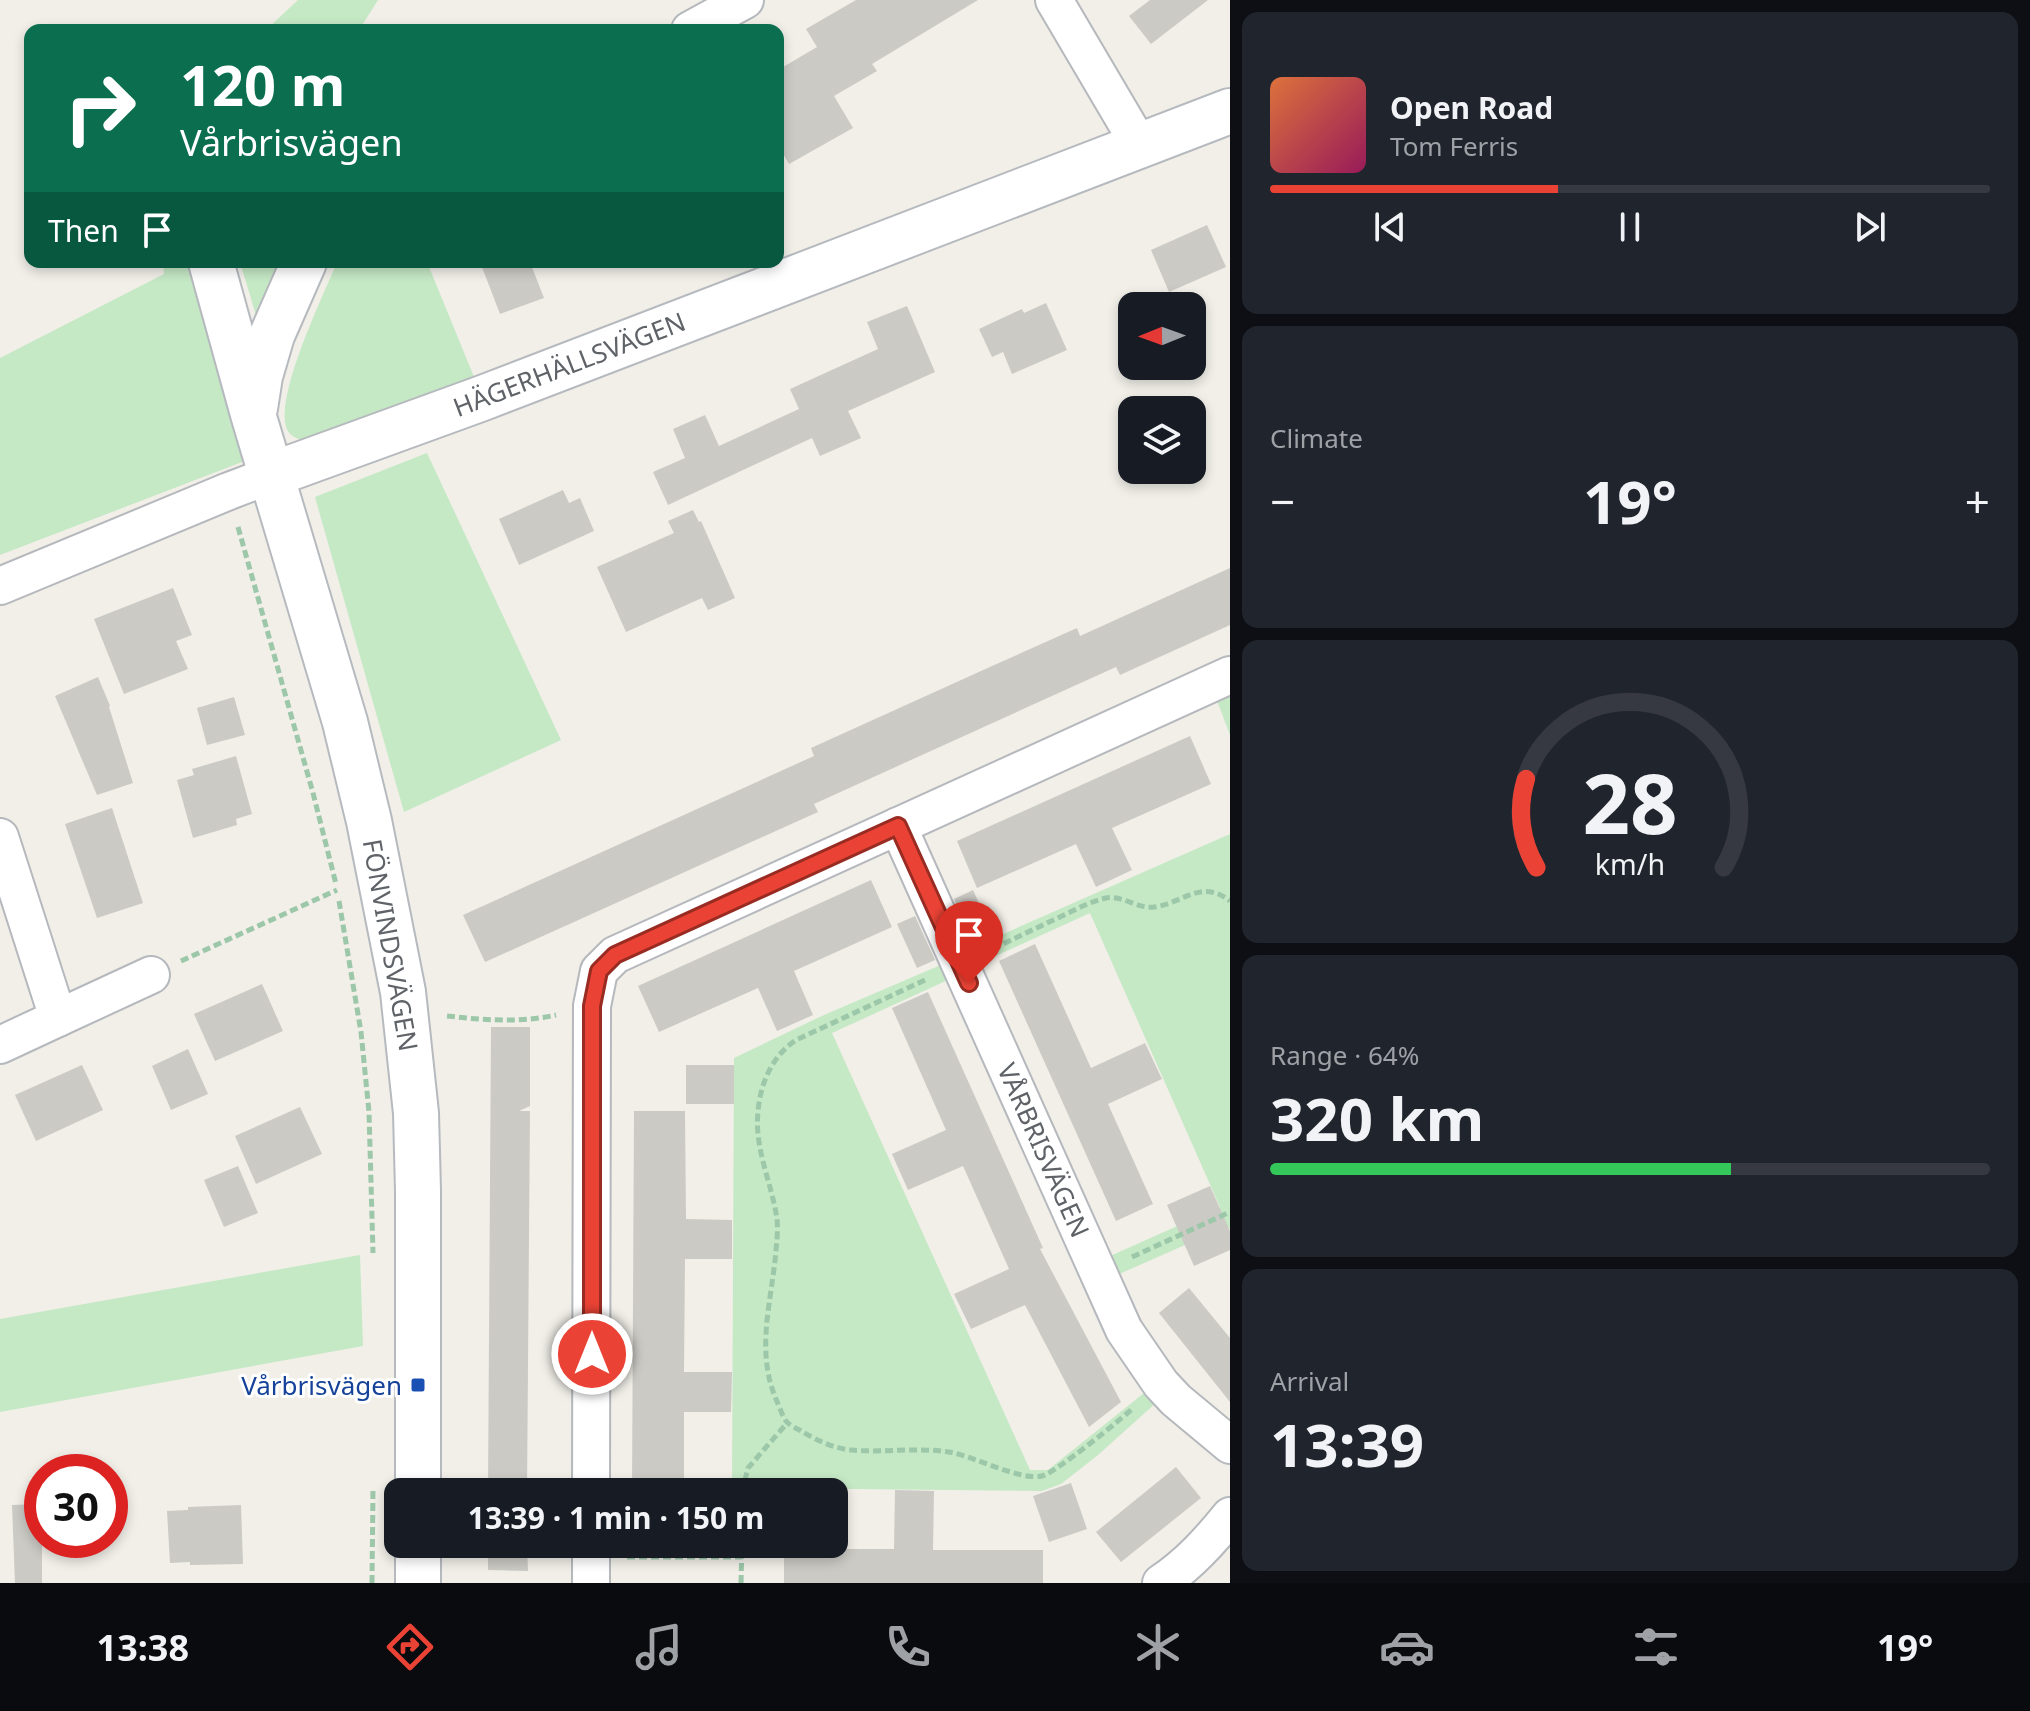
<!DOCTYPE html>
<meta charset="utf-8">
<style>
body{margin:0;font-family:"Noto Sans",sans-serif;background:#20242c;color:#f1f3f6;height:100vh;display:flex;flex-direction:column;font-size:30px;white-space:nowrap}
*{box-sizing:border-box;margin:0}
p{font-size:26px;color:#9ea1a6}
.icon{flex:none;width:44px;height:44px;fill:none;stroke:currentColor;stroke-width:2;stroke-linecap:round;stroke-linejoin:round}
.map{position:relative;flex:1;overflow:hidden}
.details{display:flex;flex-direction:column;gap:12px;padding:12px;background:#0d0f14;width:800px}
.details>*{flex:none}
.banner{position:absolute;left:24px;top:24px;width:760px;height:244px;border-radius:16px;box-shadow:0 4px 12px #0003;background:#0b6e4f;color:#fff;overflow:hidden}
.needle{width:52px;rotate:269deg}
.fabs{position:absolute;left:1118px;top:292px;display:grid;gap:16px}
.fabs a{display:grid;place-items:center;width:88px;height:88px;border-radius:16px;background:#171b24;box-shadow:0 4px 12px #0003;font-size:40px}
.speed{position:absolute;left:24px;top:1454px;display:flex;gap:16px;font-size:40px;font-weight:700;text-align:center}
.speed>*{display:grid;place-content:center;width:104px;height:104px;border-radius:50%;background:#171b24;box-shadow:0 4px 12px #0003;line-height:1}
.speed .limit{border:12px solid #d22;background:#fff;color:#111}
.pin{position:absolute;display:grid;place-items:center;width:68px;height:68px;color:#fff;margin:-82px -34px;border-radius:50% 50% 50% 0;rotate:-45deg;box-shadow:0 0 8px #0007}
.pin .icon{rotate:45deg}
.me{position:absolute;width:88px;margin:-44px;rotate:0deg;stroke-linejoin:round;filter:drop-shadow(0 0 6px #0008)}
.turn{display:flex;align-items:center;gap:28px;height:168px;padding:0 24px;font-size:36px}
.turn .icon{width:104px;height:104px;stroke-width:2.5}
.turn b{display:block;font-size:56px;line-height:68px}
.then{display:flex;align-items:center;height:76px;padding:0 24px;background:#0003;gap:16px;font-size:30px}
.big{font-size:60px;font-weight:700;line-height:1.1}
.details .card{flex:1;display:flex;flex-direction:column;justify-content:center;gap:12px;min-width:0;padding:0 28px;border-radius:16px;background:#20242c}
.details .dial{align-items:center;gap:0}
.dial svg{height:208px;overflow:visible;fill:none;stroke:#363941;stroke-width:7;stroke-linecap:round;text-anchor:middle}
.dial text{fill:#f1f3f6;stroke:none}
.song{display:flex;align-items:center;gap:24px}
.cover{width:96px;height:96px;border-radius:12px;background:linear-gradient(135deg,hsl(20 70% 55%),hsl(330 70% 35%))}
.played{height:8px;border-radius:4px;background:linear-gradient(90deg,#ea4335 40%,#363941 40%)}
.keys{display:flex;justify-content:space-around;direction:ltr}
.heat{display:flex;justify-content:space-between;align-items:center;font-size:44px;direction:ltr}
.charge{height:12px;border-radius:6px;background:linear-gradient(90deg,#34c759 64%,#363941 0)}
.trip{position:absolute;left:384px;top:1478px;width:464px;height:80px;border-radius:16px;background:#171b24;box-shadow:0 4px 12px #0003;font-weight:700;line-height:80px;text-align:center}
.menu{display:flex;height:128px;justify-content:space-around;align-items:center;background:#090b0e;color:#9ea1a6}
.menu .icon{width:56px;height:56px}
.menu .active{color:#ea4335}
.menu b{font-size:36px;color:#f1f3f6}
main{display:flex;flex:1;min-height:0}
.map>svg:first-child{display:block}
.green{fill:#c5e8c5}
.building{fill:#cccac5}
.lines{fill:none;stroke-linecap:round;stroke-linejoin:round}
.street-casing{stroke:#b5b8bc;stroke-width:40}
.secondary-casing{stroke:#b6babf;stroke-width:48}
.path{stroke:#9cc7a9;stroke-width:5;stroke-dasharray:8 4;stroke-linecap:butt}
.street{stroke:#fff;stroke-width:36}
.secondary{stroke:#fff;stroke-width:44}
.route-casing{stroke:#982c22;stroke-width:20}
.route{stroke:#ea4335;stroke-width:14}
.transit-dot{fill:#1a4fb4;stroke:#fff;stroke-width:3}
.labels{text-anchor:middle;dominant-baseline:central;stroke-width:6;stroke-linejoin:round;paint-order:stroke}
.street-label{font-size:26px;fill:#5f6368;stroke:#fff}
.transit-label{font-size:26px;fill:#164399;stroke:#fff;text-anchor:end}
</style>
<main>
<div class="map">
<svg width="1230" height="1583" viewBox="0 0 1230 1583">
<rect width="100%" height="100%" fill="#f1efe8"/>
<g class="green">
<polygon points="298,0 378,0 359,30 266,30"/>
<polygon points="163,262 189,262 243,449 242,462 0,555 0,358 164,274"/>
<polygon points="240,262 285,262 258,322"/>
<path d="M337,262H427L474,377L302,440C296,438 290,436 287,429C274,396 323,297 337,262Z"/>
<polygon points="427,453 561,740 404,812 315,497"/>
<polygon points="1230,691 1230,735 1216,698"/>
<polygon points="1230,834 1230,1229 1228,1226 1117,1275 1108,1257 1220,1207 1090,913 976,965 969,949"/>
<polygon points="943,964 950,979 832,1033 1030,1470 1048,1470 1149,1389 1158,1401 1098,1455 1061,1484 1042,1491 751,1488 750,1492 732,1492 734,1058 824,1015"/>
<polygon points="360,1255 363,1346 0,1412 0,1319"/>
</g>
<g class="building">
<polygon points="856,0 978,0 872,64 877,71 834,96 853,128 789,164 778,145 778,70 817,47 806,29"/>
<polygon points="1150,0 1208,0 1151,44 1129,16"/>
<polygon points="1207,225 1226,267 1169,292 1151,250"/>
<polygon points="480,262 530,262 544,298 500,314"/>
<polygon points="1046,303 1067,350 1012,374 1003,352 992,357 979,329 1022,309 1024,313"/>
<polygon points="907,306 935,372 848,411 861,438 820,456 812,438 668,505 653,472 685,458 673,429 705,415 719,446 799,409 790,389 878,349 867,322"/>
<polygon points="563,490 569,503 580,498 594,531 519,565 499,519"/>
<polygon points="693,510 699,522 701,521 735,598 708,610 702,598 626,632 597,567 674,533 668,521"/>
<polygon points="1230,568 1230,625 1120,675 1116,667 814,804 818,812 485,962 463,915 814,756 811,748 992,666 1077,628 1080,636"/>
<polygon points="173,588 192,635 176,641 188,669 124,694 94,619"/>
<polygon points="98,677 110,706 109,707 133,783 97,795 55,696"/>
<polygon points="234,697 245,735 207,745 197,708"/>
<polygon points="1190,736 1211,784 1112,828 1132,870 1096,887 1076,844 977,888 957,841"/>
<polygon points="236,756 252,814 236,819 237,825 193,838 177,780 194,775 192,769"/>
<polygon points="112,808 143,903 97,918 65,824"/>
<polygon points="871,880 892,927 794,971 813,1015 777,1031 758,988 659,1032 638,986"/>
<polygon points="973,890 993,934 973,943 954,899"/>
<polygon points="915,916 935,960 917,968 897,924"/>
<polygon points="1035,944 1091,1068 1145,1043 1162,1079 1108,1104 1153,1204 1116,1221 999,961"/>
<polygon points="262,984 283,1031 215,1061 194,1014"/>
<polygon points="928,992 1043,1248 1040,1249 1121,1402 1089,1427 1025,1305 971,1329 954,1294 1009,1269 963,1166 908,1190 892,1154 946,1130 892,1008"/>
<polygon points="491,1027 530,1027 530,1106 519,1111 530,1111 527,1492 488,1492"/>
<polygon points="188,1049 208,1094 171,1110 152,1066"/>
<polygon points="82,1065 103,1110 36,1141 15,1095"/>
<rect x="686" y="1065" width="48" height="39"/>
<polygon points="300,1107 322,1154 256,1184 235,1136"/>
<polygon points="634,1111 685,1111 686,1219 732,1220 732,1259 685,1259 684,1372 732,1372 731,1412 684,1412 684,1492 632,1492"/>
<polygon points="238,1166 258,1213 224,1227 204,1180"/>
<polygon points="1210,1186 1230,1231 1230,1250 1194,1266 1167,1205"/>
<polygon points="1189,1288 1230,1338 1230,1402 1159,1313"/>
<polygon points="1176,1467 1201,1498 1121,1562 1096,1532"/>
<polygon points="1071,1483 1087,1529 1049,1542 1033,1496"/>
<polygon points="895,1490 934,1491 933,1550 1043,1550 1043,1583 784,1583 784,1549 894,1549"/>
<polygon points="42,1504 42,1583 15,1583 12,1505"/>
<polygon points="241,1505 243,1564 190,1565 190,1562 170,1563 167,1511 188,1510 188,1507"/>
<polygon points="488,1544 527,1544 528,1571 488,1570"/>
</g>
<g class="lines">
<defs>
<g id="street">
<polyline points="1054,0 1140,146"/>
<polyline points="690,30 745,0"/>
<polyline points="0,586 229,491 271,475"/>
<polyline points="898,826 1124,1330 1161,1384 1176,1400 1230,1445"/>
<polyline points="0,837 58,1018 0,1045"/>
<polyline points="58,1018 151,975"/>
<polyline points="591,1492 592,1006 599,971 615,955 1230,675"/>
<polyline points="591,1583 591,1544"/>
<path d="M1161,1583C1189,1564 1209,1542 1230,1516"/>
</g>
<g id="secondary">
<polyline points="211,262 253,414 345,722 369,821 403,992 416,1113 418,1191 418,1492"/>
<polyline points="255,408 260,376 272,335 304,262"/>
<polyline points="271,475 480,399 1230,111"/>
<polyline points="418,1583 418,1544"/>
</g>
</defs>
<use href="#street" class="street-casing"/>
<use href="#secondary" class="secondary-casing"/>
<g class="path">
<polyline points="238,527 313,793 336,884"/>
<polyline points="339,901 361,1032 369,1112 373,1253"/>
<path d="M993,949C1017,937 1041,926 1066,914C1079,908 1092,901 1106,898C1123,895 1137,909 1154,907C1182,904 1201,878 1230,901"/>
<polyline points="181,961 337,890"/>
<path d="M925,980L796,1040C772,1056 760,1084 758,1112C754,1148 772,1184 777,1219C778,1229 777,1240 776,1250C772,1300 755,1350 776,1399C779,1406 782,1415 786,1421C789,1425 796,1428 801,1431C816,1440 835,1449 852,1450C884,1453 917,1447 949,1452C974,1456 1020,1481 1042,1476C1055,1473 1123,1418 1134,1407"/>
<path d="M447,1016C483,1020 520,1023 556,1015"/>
<polyline points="1132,1257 1230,1212"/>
<polyline points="742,1492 748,1468 787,1423"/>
<polyline points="627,1557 742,1557"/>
<polyline points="372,1583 373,1487"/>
<polyline points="741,1583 742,1544"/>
</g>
<use href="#street" class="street"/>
<use href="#secondary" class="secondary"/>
</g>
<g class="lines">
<defs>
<polyline id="route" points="592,1354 592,1006 599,971 615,955 898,826 969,983"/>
</defs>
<use href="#route" class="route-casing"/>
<use href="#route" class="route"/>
</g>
<rect class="transit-dot" x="410" y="1377" width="16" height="16" rx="4"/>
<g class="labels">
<g class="street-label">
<text transform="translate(569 364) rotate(-21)">HÄGERHÄLLSVÄGEN</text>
<text transform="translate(391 945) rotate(80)">FÖNVINDSVÄGEN</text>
<text transform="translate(1044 1150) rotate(66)">VÅRBRISVÄGEN</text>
</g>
<g class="transit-label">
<text x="402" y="1385">Vårbrisvägen</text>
</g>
</g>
</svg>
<div class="fabs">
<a><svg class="needle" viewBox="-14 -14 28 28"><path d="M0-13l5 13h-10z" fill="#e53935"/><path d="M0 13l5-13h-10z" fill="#9ea1a6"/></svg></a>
<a><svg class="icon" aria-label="layers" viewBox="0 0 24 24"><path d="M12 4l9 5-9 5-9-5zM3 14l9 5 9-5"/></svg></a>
</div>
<div class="speed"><div class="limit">30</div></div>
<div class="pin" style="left:969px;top:983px;background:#d93025"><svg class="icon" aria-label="arrive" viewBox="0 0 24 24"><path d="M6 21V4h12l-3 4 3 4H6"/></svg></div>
<svg class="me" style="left:592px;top:1354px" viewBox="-20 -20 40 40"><circle r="17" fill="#ea4335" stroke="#fff" stroke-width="3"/><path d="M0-11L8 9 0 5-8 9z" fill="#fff"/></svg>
<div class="trip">13:39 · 1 min · 150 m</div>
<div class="banner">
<div class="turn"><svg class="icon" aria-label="right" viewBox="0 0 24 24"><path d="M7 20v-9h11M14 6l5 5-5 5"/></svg><div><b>120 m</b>Vårbrisvägen</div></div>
<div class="then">Then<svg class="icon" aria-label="arrive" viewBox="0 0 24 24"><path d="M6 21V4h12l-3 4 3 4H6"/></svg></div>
</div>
</div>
<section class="details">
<div class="card">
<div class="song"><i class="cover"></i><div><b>Open Road</b><p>Tom Ferris</p></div></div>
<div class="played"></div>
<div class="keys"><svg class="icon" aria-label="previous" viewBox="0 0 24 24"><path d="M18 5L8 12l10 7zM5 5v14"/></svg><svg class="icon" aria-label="pause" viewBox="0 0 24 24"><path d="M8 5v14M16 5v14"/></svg><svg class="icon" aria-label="next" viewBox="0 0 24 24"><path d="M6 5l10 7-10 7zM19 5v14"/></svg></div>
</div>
<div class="card"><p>Climate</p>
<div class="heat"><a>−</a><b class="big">19°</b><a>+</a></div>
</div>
<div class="card dial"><svg viewBox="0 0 100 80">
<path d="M14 69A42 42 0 1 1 86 69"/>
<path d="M14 69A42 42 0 0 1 10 35" stroke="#ea4335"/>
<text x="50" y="56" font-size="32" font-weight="700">28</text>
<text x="50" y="72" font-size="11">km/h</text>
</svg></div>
<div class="card"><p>Range · 64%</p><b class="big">320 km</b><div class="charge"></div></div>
<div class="card"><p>Arrival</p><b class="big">13:39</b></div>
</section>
</main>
<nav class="menu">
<b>13:38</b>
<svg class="icon active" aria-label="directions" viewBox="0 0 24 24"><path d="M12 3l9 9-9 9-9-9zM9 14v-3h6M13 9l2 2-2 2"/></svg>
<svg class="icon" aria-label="music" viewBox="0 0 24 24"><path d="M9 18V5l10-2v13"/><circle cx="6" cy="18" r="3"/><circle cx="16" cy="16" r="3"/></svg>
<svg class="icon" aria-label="phone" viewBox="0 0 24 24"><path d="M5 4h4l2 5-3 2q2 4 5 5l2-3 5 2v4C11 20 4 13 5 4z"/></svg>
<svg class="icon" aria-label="climate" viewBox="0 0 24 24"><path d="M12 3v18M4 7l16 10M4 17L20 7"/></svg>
<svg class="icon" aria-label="car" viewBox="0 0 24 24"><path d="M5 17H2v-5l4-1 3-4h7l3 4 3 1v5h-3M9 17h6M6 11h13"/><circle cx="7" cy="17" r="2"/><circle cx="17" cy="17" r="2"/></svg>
<svg class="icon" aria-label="filters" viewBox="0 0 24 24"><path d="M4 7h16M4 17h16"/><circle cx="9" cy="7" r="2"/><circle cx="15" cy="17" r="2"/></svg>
<b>19°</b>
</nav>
